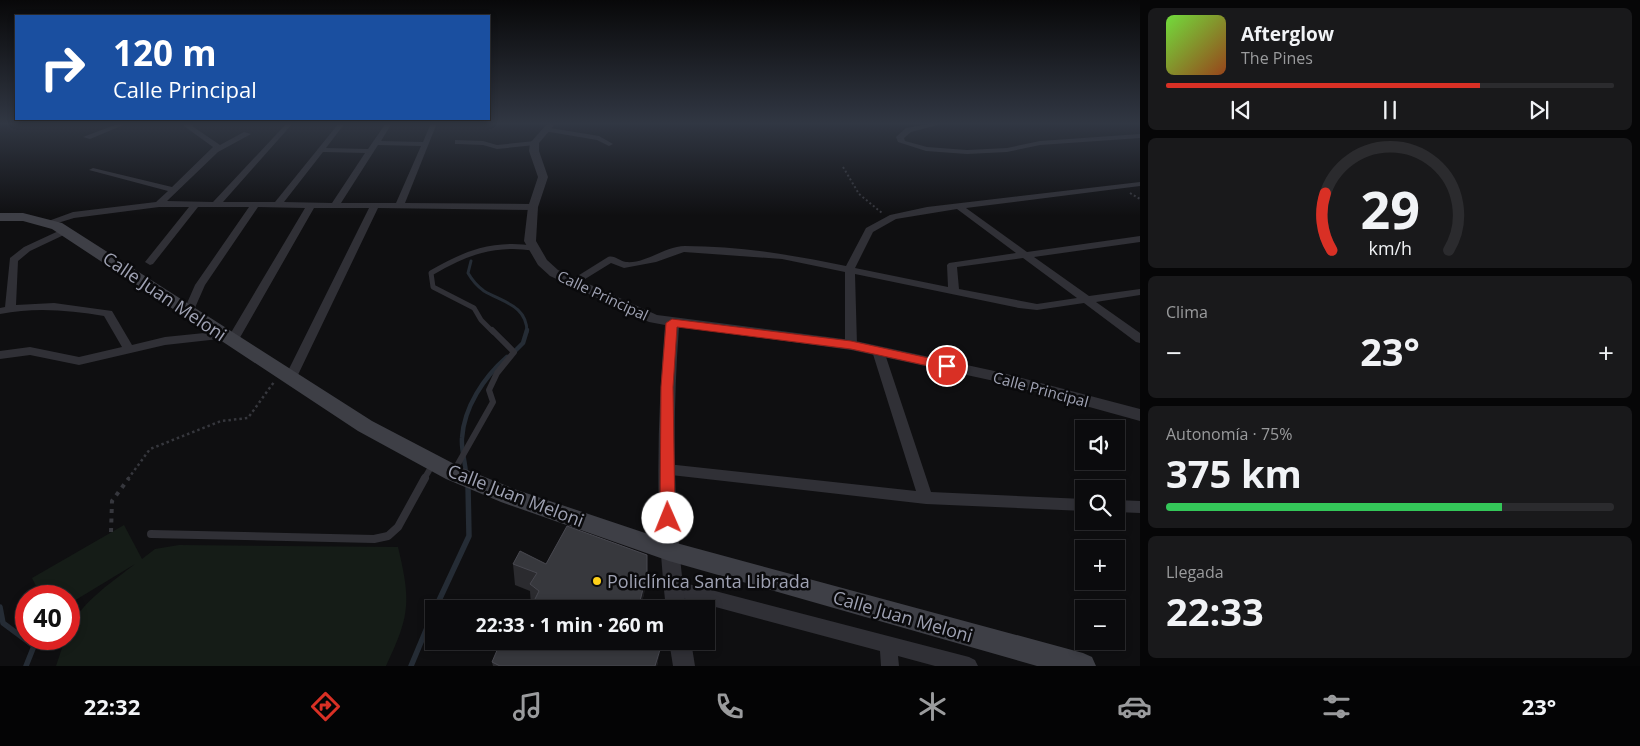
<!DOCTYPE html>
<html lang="es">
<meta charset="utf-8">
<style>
body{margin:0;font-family:"Open Sans",sans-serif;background:#19191b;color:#f1f3f6;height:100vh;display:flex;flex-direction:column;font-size:19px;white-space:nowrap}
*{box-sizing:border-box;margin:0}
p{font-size:16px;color:#9a9b9d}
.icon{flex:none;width:28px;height:28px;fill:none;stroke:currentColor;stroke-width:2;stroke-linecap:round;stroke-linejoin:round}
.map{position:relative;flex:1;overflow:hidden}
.sheet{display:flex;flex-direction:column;gap:8px;padding:8px;background:#060607;width:500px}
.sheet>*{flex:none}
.top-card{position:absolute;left:15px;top:15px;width:475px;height:105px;border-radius:0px;box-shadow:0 2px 8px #0003,0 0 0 1px #2b2b2e;background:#1a4fa0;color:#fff;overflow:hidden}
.buttons{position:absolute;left:1075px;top:420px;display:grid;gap:10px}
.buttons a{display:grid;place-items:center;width:50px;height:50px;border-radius:0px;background:#0b0b0d;box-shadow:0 2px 8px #0003,0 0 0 1px #2b2b2e;font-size:25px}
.speed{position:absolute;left:15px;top:585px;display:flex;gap:10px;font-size:25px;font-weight:700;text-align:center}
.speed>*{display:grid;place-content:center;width:65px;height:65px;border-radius:50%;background:#0b0b0d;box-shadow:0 2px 8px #0003,0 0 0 1px #2b2b2e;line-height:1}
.speed .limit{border:8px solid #d22;background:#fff;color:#111}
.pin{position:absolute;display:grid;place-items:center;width:42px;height:42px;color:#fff;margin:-21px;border:2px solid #fff;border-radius:50%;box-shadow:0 1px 5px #0007}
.me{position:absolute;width:55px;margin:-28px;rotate:359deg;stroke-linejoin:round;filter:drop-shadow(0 0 4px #0008)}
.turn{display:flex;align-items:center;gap:18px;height:105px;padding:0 15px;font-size:22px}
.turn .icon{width:65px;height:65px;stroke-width:2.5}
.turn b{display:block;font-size:35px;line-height:42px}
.big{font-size:38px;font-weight:700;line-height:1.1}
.sheet .tile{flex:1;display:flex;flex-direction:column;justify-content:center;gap:8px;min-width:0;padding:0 18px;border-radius:8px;background:#19191b}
.sheet .dial{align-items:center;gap:0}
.dial svg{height:130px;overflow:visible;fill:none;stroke:#2b2b2e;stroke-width:7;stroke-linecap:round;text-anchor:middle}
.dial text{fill:#f1f3f6;stroke:none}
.song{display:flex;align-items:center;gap:15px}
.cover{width:60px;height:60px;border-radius:8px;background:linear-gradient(135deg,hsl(100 70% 55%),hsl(20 70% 35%))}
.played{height:5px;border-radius:2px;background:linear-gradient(90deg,#d93025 70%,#2b2b2e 70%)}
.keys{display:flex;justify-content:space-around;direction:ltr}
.heat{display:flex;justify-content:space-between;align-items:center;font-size:28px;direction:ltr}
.charge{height:8px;border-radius:4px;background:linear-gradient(90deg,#34c759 75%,#2b2b2e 0)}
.trip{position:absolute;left:425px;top:600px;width:290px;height:50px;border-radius:0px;background:#0b0b0d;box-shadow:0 2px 8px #0003,0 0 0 1px #2b2b2e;font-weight:700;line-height:50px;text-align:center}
.dock{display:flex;height:80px;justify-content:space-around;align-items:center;background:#040405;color:#9a9b9d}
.dock .icon{width:35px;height:35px}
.dock .active{color:#d93025}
.dock b{font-size:22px;color:#f1f3f6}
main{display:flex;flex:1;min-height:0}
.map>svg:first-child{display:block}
.green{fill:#151c17}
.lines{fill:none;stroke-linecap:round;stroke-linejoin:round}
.stream-far2{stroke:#252c35;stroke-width:3}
.stream-far1{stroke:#252c35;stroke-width:4.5}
.stream{stroke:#252c35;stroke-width:5.5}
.path-far2{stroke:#36373d;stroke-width:2;stroke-dasharray:2 2.5;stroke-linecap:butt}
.path-far1{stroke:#36373d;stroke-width:2.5;stroke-dasharray:2.5 3;stroke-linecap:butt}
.path{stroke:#36373d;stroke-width:4;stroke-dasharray:4 5.5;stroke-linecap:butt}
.service-far2{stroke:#303036;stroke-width:5}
.service-far1{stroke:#303036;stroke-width:6}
.service{stroke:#303036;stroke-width:8}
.minor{fill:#303036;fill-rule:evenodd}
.tertiary{fill:#303036;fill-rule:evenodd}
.secondary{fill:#3e3f46;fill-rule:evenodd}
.wall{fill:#2b2b2f}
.shaded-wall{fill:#1a1a1d}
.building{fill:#37383d;stroke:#484850}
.route{fill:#d93025;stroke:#8d1f18}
.poi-dot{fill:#ffd119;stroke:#0a0a0c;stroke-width:2}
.labels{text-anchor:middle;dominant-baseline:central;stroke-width:5;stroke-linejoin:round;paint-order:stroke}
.street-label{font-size:15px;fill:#9fa2b3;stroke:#0a0a0c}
.near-street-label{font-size:18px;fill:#9fa2b3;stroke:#0a0a0c}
.near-poi-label{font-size:18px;fill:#9fa2b3;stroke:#0a0a0c;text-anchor:start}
</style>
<main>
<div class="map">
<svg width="1140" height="666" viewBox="0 0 1140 666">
<rect width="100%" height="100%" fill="#0f0f11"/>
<path class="green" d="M124,525L142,559L155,549L179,545L398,547C411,601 410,616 386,666H56L65,639H69C69,609 114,581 135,564L69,604V596H41L32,578Z"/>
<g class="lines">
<path class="stream-far2" d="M471,261L468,273C472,280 477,286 484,291C502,302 527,305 527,332"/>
<g class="stream-far1">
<polyline points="513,353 523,343 527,330"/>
<path d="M466,473C465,461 461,449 462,438C464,407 484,377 507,357"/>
</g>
<g class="stream">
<polyline points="0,607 3,623 34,646 26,666"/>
<polyline points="435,609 469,536 468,485"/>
<polyline points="411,666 434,611"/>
</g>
<g class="path-far2">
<polyline points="843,167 859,194 882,213"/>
<polyline points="1130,193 1140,199"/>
</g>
<polyline class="path-far1" points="128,479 150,449 221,421 248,418 274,382"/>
<polyline class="path" points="111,532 112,501 129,478"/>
<path class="service-far2" d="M493,332L481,320L474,308L433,287L431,273C465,253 494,242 533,248"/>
<g class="service-far1">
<polyline points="454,471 493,402 489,390 497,373 514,352 492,330"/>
<polyline points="424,479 433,464"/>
</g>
<polyline class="service" points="151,534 374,539 388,536 398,527 425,478"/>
<g class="minor">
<polygon points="120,123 128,123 90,139 83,137"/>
<path d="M187,123H196L192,126L220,145L244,132L251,134L218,152L167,201L213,202L287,123H293L223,202H275L339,123H345L326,148L368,149L386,123H392L381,141L423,142L431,123H437L405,203L533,204L537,207L533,210L378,208L296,379L294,382H286L284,379L369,208H314L238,341L232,345L226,341L305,208L258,207L205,285L194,310L189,313L184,310L195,285L249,207H198L153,264L150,265L145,262L189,207H159L74,218L48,226L43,223L73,212L156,202L168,191L89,170L93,168L172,187L213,147L184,126V124ZM378,145L421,146L396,203H341ZM323,152L365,153L332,203L284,202Z"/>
<polygon points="934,123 945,123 911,132 904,138 905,141 927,147 967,150 1007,148 1040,141 1140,134 1140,138 1040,145 1007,152 967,154 926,151 898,142 896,137 906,128"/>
<polygon points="544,127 599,136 613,144 609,146 597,140 544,131"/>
<polygon points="455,140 483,141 497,145 535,141 539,143 535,145 497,149 483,145 458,144 455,144"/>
<path d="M1140,182V186L966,208L1027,252L1140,236V242L1034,257L1089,296L1140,289V295L1096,302L1140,333V343L1136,342L1084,303L1037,310L1019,308L855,274L857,345L851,349L845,345V272L782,259L684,252L656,262L624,268L611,263L577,284H569L568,282L608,257C615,255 619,261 626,262C646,264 665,246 685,246C739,246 793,255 846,266L866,228L890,215L927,207ZM957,209L1016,253L949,263L947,265L948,287L855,268L873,232L896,219ZM1023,258L1077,298L1037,304L959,289L957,267Z"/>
<path d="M65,228L70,231L68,233L30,251L18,261L16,305L54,303L112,311L132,345L165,337L224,331L228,332L230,335L228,338L165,345L79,365L30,355L0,359V351L30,347L79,357L122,347L104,316C69,310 35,307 0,314V308L5,307L10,258L24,247Z"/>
<polygon points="878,347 884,351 931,492 1084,499 1084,511 926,504 662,474 660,470 662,466 667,464 916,491 872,351"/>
<polygon points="1116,500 1140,501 1140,513 1116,512"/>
<polygon points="673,580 969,657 975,660 978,666 935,666 898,656 899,666 881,666 880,651 667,594 665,588 667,582"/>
</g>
<g class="tertiary">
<path d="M548,123H556L539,143V151L548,177L538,207L536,241L547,260L558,270L657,315L851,340L999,372L1140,409V421L999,382L851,350L679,327C672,421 673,515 686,609H666C655,514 657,420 665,325L649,322L550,276L538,265L524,241L528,207L538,177L529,151L530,143Z"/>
<polygon points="669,641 691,641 695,666 673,666"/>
</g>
<polygon class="secondary" points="0,213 23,213 62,223 372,421 460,467 514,489 669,541 1083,653 1092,657 1096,666 1037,666 669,561 501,502 446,479 358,431 52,229 23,221 0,221"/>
</g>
<g class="wall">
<polygon points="513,564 546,564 647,573 644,594 641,606 531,605 530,591 515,585"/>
<polygon points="492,662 658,662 657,666 493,666"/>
</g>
<g class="shaded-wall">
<polygon points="647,573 644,594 640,609 639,605"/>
<polygon points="662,643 657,666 655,666"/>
</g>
<g class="building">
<polygon points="567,526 647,555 647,573 639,605 648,609 530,609 539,591 530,584 537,573 513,564 520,551 546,564"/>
<polygon points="501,641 659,641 662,643 655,666 500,666 492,662"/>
</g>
<linearGradient id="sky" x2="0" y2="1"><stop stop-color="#080809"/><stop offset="0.57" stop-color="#313743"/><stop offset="1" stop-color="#313743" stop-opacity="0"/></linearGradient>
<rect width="1140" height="216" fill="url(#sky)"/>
<polygon class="route" points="672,319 851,341 947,362 953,366 947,370 851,349 677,327 673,387 675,518 673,523 668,525 663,523 660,518 661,387 666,323"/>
<circle class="poi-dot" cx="597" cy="581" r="5"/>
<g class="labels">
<g class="street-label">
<text transform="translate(603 295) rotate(25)">Calle Principal</text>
<text transform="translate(1041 389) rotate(15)">Calle Principal</text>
</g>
<g class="near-street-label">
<text transform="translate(165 296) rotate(34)">Calle Juan Meloni</text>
<text transform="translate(516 495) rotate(21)">Calle Juan Meloni</text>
<text transform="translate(903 616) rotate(16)">Calle Juan Meloni</text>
</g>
<g class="near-poi-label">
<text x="607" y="581">Policlínica Santa Librada</text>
</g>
</g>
</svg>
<div class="buttons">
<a><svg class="icon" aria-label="sound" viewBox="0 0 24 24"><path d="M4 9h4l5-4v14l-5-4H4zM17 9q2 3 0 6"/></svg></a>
<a><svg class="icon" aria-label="search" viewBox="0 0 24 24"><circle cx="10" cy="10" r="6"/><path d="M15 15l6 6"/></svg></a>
<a>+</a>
<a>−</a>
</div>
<div class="speed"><div class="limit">40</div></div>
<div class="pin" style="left:947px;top:366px;background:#d93025"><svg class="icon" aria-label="arrive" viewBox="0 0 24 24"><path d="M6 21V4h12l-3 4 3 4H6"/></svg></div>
<svg class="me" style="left:668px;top:518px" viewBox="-20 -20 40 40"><circle r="19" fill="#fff"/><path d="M0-13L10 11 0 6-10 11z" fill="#d93025"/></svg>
<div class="trip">22:33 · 1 min · 260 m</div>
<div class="top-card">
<div class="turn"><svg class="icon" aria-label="right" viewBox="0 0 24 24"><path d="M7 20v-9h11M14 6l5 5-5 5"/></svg><div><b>120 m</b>Calle Principal</div></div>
</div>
</div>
<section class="sheet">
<div class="tile">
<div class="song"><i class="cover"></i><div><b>Afterglow</b><p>The Pines</p></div></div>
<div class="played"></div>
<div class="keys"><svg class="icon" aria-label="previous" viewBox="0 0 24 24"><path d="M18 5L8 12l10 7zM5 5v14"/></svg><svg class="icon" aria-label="pause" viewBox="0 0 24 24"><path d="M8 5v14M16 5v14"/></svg><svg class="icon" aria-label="next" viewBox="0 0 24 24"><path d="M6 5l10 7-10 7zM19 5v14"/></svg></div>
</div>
<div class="tile dial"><svg viewBox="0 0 100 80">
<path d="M14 69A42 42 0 1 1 86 69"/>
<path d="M14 69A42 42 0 0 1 10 34" stroke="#d93025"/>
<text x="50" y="56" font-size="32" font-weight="700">29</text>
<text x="50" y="72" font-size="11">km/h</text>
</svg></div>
<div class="tile"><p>Clima</p>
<div class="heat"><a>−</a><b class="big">23°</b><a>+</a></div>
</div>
<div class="tile"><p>Autonomía · 75%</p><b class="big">375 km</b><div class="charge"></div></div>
<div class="tile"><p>Llegada</p><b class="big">22:33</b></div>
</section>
</main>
<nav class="dock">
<b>22:32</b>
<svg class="icon active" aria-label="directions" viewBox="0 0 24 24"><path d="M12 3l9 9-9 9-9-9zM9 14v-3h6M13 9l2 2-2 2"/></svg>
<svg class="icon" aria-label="music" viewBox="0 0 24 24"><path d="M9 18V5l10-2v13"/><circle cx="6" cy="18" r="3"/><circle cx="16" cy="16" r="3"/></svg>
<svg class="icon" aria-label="phone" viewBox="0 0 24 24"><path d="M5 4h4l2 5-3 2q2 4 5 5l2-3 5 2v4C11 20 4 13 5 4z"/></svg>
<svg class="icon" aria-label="climate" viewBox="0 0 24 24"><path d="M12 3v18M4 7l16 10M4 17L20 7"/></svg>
<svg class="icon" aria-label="car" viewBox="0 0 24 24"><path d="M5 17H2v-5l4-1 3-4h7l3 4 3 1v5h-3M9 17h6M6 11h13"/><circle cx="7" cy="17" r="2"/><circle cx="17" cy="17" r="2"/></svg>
<svg class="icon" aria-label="filters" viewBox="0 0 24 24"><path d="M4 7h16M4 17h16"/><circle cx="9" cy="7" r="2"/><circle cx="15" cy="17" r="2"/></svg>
<b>23°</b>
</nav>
